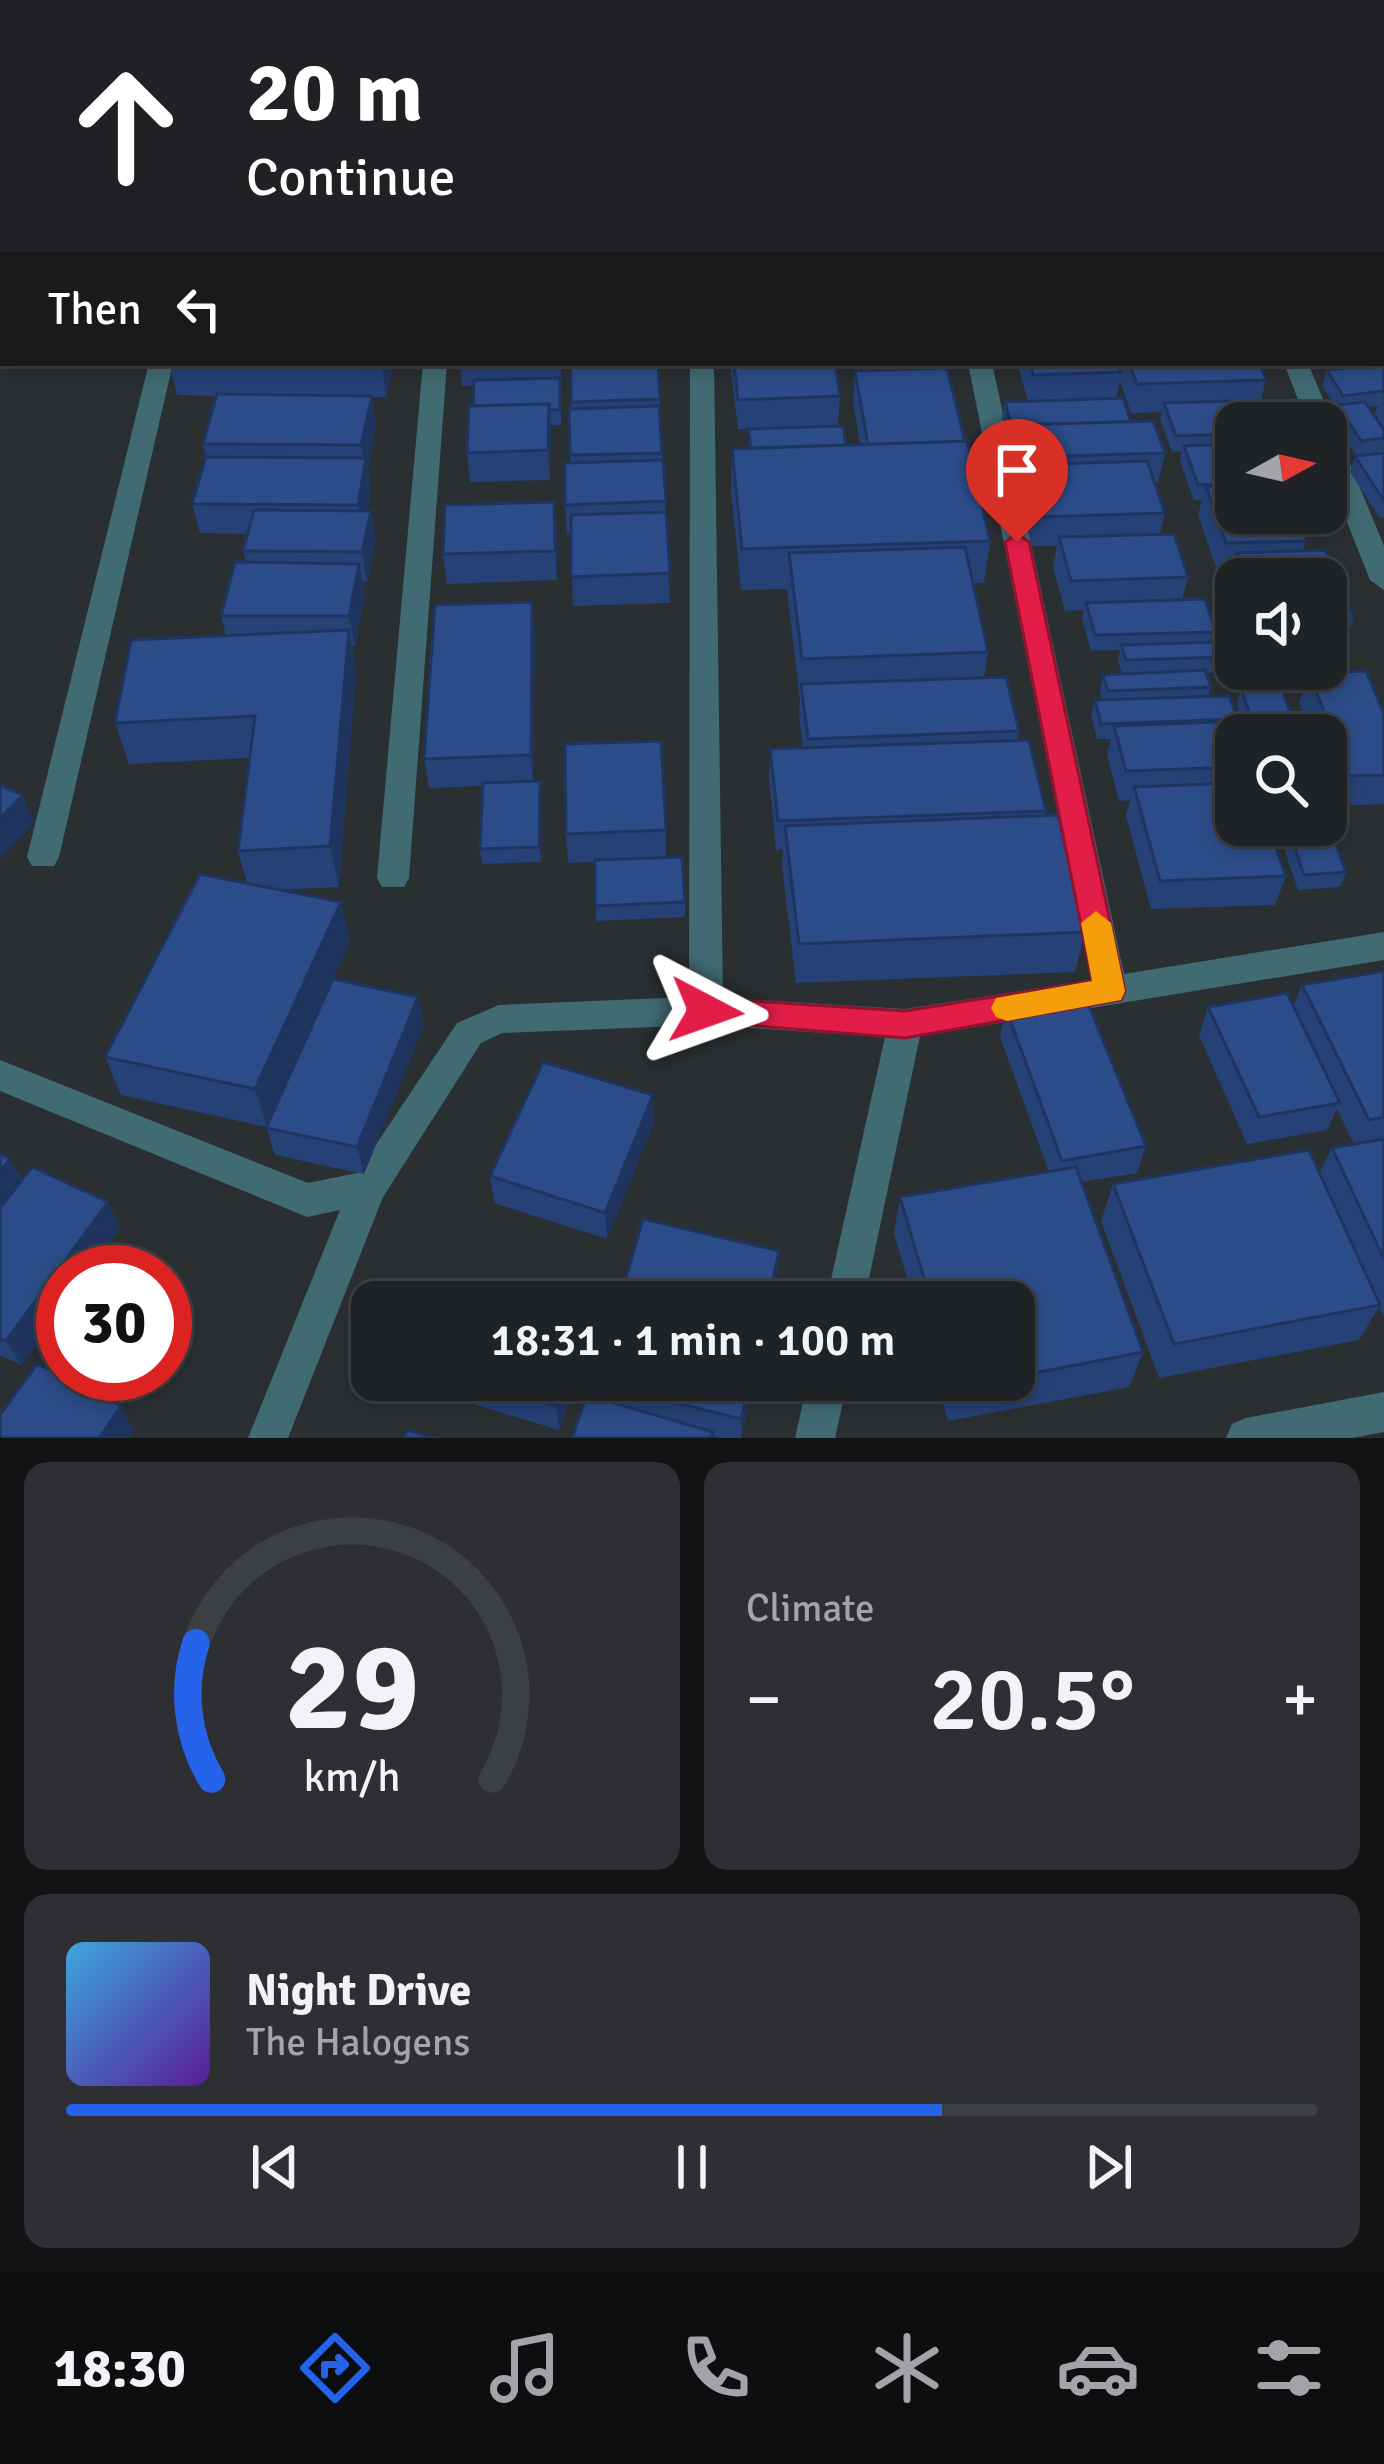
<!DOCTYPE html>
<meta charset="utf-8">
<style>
body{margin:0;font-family:Signika,sans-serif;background:#2d2f32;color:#f1f3f6;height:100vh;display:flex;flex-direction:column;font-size:45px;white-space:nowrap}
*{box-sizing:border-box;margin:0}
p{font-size:39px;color:#a2a4a7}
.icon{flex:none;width:66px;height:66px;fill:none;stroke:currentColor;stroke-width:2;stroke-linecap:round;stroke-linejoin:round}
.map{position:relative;height:1438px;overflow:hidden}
.panel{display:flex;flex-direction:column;gap:24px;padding:24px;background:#121315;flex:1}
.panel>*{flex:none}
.top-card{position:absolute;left:0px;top:0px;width:1386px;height:366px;box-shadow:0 6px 18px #0003,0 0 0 3px #3d4043;background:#202124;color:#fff;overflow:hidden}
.needle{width:78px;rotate:82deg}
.controls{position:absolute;left:1215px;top:402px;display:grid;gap:24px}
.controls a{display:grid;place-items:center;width:132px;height:132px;border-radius:24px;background:#202326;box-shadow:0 6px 18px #0003,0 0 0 3px #3d4043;font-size:60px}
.speed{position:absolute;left:36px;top:1245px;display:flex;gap:24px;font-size:60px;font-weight:700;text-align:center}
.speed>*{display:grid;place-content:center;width:156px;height:156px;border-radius:50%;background:#202326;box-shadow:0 6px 18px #0003,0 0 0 3px #3d4043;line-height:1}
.speed .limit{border:18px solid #d22;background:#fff;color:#111}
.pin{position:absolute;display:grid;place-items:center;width:102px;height:102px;color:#fff;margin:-123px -51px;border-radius:50% 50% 50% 0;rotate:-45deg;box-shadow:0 0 12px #0007}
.pin .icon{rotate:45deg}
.me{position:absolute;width:132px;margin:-66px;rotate:94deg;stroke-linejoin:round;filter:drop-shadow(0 0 9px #0008)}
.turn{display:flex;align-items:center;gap:42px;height:252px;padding:0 48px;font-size:54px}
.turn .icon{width:156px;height:156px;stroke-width:2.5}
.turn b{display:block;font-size:84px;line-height:102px}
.then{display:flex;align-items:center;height:114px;padding:0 48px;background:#0003;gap:24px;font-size:45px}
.big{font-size:90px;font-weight:600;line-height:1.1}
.panel .card{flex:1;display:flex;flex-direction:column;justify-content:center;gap:18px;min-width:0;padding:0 42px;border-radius:24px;background:#2d2f32}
.panel .dial{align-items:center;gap:0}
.dial svg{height:312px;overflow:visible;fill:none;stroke:#3d4043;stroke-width:7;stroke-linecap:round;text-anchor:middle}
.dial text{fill:#f1f3f6;stroke:none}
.song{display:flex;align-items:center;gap:36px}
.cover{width:144px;height:144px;border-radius:18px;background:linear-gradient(135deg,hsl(200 70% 55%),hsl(270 70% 35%))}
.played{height:12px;border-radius:6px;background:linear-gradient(90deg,#2563eb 70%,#3d4043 70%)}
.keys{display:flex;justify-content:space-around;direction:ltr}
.heat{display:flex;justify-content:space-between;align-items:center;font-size:66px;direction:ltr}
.panel .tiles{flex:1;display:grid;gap:24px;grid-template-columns:1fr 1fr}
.card:last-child{grid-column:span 2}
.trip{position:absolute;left:351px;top:1281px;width:684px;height:120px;border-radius:24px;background:#202326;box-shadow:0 6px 18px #0003,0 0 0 3px #3d4043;font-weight:600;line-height:120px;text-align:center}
.menu{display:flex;height:192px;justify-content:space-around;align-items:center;background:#0d0e0f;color:#a2a4a7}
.menu .icon{width:84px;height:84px}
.menu .on{color:#2563eb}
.menu b{font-size:54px;color:#f1f3f6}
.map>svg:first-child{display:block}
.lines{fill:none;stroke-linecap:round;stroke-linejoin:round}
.street{fill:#416b73;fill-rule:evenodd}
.secondary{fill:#468d99;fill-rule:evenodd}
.wall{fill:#264176}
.shaded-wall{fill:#1f3560}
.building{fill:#2c4c89;stroke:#1f3560;stroke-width:3}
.route{fill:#e11d48;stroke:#92132f;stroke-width:3}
.slow{fill:#f59e0b}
</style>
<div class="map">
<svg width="1384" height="1438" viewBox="0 0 1384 1438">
<rect width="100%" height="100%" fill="#2a2f32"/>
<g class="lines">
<g class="street">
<polygon points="85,0 105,0 84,3"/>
<polygon points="349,0 369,0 348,3"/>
<polygon points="434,0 454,0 433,3"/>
<rect x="574" y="0" width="20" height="3"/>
<polygon points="1005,0 1025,0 1026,3 1006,3"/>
<polygon points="1109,0 1208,0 1210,3 1111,3"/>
<rect x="1383" y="122" width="1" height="14"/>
<rect x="0" y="136" width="3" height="12"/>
<polygon points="149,363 173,363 59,857 54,866 32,866 27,857"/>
<polygon points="423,363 447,363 409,878 404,887 382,887 377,878"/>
<polygon points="690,363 714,363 723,998 905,1009 1091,980 968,363 992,363 1124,974 1384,932 1384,960 920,1036 864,1302 826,1302 885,1037 706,1025 502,1033 481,1043 383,1197 288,1438 248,1438 340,1210 307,1217 0,1091 0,1060 308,1183 357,1173 457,1023 499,1005 689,997"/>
<polygon points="1284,363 1308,363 1333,423 1327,429 1339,437 1384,546 1384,590 1370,580 1326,469 1326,423 1307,423"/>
<polygon points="808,1380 848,1380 835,1438 795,1438"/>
<polygon points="1384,1392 1384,1432 1352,1438 1226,1438 1232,1424 1246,1418"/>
</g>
<rect class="secondary" x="0" y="307" width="3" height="14"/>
</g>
<g class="wall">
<polygon points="1353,0 1384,0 1384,59 1383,3 1352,3"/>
<polygon points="0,152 3,152 3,278 0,279"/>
<polygon points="1383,346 1384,427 1375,414 1378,406 1369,407 1384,430 1384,453 1356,456 1333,420 1337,408 1322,386 1327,370 1330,370 1328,366 1329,363 1383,363"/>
<polygon points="393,363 386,397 372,397 376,425 368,466 371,487 367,511 376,540 367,582 363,582 365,593 355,646 352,646 356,671 339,887 279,890 350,942 333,979 418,997 424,1025 364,1174 275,1155 266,1127 121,1095 105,1057 247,883 238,851 250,758 129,764 115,723 226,636 221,616 246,562 243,551 248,534 200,533 192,504 206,457 203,444 217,396 177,395 170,366"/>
<polygon points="460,363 561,363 561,425 550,425 550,480 470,482 467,453 474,385 462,386"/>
<polygon points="571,363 658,363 670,603 573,606 571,534 567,534 565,505 570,463"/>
<polygon points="730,363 835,363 840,396 838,426 738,429"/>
<polygon points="1017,363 1259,363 1266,380 1261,400 1266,400 1276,423 1236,423 1236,513 1295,513 1306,541 1303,551 1325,550 1354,618 1343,648 1326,648 1326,579 1236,579 1236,602 1229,582 1232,573 1218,573 1198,515 1202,500 1194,500 1180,461 1182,451 1172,452 1160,419 1162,412 1131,413 1120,381 1116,398 1123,398 1131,422 1153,421 1165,453 1158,482 1155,482 1165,513 1160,534 1174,534 1188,577 1182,600 1205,599 1216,632 1213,642 1219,642 1224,657 1220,672 1206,673 1211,687 1208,696 1229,696 1238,719 1237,721 1242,721 1237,704 1241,689 1281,687 1299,735 1236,735 1236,825 1268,825 1286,876 1275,905 1151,909 1126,816 1130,800 1119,801 1107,755 1111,739 1097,739 1091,715 1095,700 1102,700 1100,690 1103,675 1122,674 1118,660 1120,650 1091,651 1082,618 1084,610 1065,611 1053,567 1057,546 1032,546 1018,494 1020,485 1011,455 1013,444 1010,444 1002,417 1005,402 1028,401"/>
<polygon points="855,371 990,541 984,583 973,583 988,652 984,678 1019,731 1017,740 1046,811 1044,816 1085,932 1075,972 796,983 782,866 783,849 776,850 769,778 770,749 803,748 799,714 800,700 787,589 741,590 731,490 732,449 749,448 748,429 846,445 860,445 853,400"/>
<polygon points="1384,453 1384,518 1380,518 1350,472 1355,456"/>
<polygon points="554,502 557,580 447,584 443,554"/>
<polygon points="535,632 533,781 541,796 541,862 482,864 480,849 482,786 429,788 424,759"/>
<polygon points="1309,673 1384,714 1384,804 1338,806 1326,774 1326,735 1311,735 1299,702"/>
<polygon points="1276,825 1326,825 1346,872 1340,887 1298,890"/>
<polygon points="666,830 666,857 685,902 685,917 596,921 595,862 568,863 566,834"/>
<polygon points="1384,971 1384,1317 1379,1307 1359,1340 1159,1378 1101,1221 1113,1184 1319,1173 1332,1148 1354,1144 1337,1109 1327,1130 1247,1144 1199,1035 1208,1007 1293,1006 1302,985"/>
<polygon points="1006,1009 1146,1146 1137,1173 1082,1182 1143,1352 1129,1387 948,1421 936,1380 1014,1380 1014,1302 914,1302 894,1234 900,1197 1049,1172 1000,1037"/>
<polygon points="654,1122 607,1239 494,1203 490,1176"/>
<polygon points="0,1154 10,1159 22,1180 108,1202 120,1228 89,1272 63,1272 63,1308 21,1365 0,1355"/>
<polygon points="418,1380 577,1380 559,1430 420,1388"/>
<polygon points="597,1380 754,1380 741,1438 722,1438 713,1436 598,1398"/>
</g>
<g class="shaded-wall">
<polygon points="383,363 393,363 386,397 382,368"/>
<polygon points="372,396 376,425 368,466 371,487 363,534 358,505 365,467 361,445"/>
<polygon points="549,404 551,433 550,480 548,450"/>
<polygon points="554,502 557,531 557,580 555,551"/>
<polygon points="371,511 376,540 367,582 362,552"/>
<polygon points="359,564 365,593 355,646 349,616"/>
<polygon points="532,602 535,632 533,785 531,755"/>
<polygon points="349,630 356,671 339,887 330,846"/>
<polygon points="540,781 541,796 541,862 539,847"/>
<polygon points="23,795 34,824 0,859 0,818"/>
<polygon points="341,902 350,942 267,1127 255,1089"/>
<polygon points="418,997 424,1025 364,1174 357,1147"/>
<polygon points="653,1095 654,1122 607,1239 605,1213"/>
<polygon points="10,1159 24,1186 0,1217 0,1172"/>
<polygon points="108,1202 120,1228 89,1272 63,1272 63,1308 21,1365 6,1341"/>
<polygon points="779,1251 777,1276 772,1302 768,1302"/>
<polygon points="566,1380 577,1380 559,1430 556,1406"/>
<polygon points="750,1380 754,1380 741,1438 741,1419"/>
<polygon points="121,1406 134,1430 128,1438 99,1438"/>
</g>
<g class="building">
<polygon points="19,0 64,0 63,3 18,3"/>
<polygon points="109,0 136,0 135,3 108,3"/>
<polygon points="136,0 215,0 214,3 135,3"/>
<polygon points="230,0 296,0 296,2 229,3"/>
<polygon points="301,0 342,0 341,3 300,3"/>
<polygon points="445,0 503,0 503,3 444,3"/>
<polygon points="511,0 573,0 573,3 510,3"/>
<polygon points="587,0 638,0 638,3 586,3"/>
<rect x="659" y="0" width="37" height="3"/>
<polygon points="705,0 732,0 732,3 706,3"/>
<polygon points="766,0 822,0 823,3 766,3"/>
<polygon points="833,0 882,0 883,3 833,3"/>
<polygon points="908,0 939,0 940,3 909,3"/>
<polygon points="964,0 1005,0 1006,3 964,3"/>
<polygon points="1045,0 1105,0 1107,3 1046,3"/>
<polygon points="1238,0 1331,0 1333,3 1240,3"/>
<polygon points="1367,0 1384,0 1384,22 1383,3 1369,3"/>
<polygon points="1,24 3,24 3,46 0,47"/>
<rect x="0" y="64" width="3" height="25"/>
<polygon points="0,152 3,152 3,166 0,174"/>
<polygon points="3,166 3,202 0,202 0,174"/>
<rect x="0" y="205" width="3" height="45"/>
<rect x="1383" y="240" width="1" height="55"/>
<polygon points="171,363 383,363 382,368 170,366"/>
<polygon points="571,363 658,363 660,399 571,402"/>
<polygon points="734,363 835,363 840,396 738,400"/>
<polygon points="1030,363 1118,363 1121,372 1033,375"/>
<polygon points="1129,363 1259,363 1266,380 1137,384"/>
<polygon points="1384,364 1384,391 1343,396 1327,370"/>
<polygon points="947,368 965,442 868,445 855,371"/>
<polygon points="560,378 560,410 549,410 549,404 473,406 474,380"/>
<polygon points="217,394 372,396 361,445 203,444"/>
<polygon points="1123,398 1131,422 1016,425 1017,429 1012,429 1005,402"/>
<polygon points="1266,400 1276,423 1236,423 1236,434 1176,436 1164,403"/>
<polygon points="1365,402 1384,430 1384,438 1361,441 1338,405"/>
<polygon points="549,404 548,450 467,453 469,406"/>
<polygon points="659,406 662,453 570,455 569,409"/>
<polygon points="1153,421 1165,453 1025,457 1016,425"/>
<polygon points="843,426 846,445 751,448 748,429"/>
<polygon points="967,441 990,541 742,549 732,449"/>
<polygon points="1236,444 1236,483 1198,485 1184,446"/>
<polygon points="1384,453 1384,501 1355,456"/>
<polygon points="206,457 366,458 358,505 192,504"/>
<polygon points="663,460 666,501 565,505 565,463"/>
<polygon points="1147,461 1165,513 1037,517 1023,465"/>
<polygon points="1236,485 1236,513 1295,513 1306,541 1226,543 1206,486"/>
<polygon points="554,502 555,551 443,554 445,505"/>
<polygon points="254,510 371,511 362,552 243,551"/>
<polygon points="666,512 670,573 571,577 571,515"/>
<polygon points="1174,534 1188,577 1071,581 1059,537"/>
<polygon points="965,547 988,652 802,659 789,553"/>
<polygon points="1325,550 1354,618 1326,619 1326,579 1247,579 1237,553"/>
<polygon points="235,562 359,564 349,616 221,616"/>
<polygon points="1205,599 1216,632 1095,635 1086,603"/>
<polygon points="532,602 531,755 424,759 435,605"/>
<polygon points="349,630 330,846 238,851 255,716 115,723 131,640"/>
<polygon points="1219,642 1224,657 1126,660 1121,645"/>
<polygon points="1205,670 1211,687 1108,691 1103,675"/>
<polygon points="1366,671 1384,714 1384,775 1349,776 1309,673"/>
<polygon points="1006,677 1019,731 808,739 801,684"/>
<polygon points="1281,687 1299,735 1257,735 1241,689"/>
<polygon points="1229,696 1238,719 1101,724 1095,700"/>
<polygon points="1245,721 1250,735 1236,735 1236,767 1126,771 1114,726"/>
<polygon points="1029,740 1046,811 778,821 770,749"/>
<polygon points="661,741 666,830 566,834 565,744"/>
<polygon points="540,781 539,847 480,849 483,783"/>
<polygon points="1236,783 1236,825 1268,825 1286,876 1160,881 1134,787"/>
<polygon points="0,785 23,795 0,818"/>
<polygon points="1058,815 1085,932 799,944 785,826"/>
<polygon points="1326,818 1346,872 1304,875 1287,825 1326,825"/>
<polygon points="682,857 685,902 595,906 595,860"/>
<polygon points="200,874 341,902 255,1089 105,1057"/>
<polygon points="1384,971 1384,1117 1369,1120 1302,985"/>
<polygon points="333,979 418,997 357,1147 266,1128"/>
<polygon points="1287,993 1340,1103 1259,1117 1208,1007"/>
<polygon points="1085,996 1146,1146 1062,1161 1006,1009"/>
<polygon points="543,1062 653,1095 605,1213 490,1176"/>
<polygon points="1384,1139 1384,1259 1332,1148"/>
<polygon points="1309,1150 1380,1305 1174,1344 1113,1184"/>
<polygon points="0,1154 10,1159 0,1172"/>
<polygon points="32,1167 108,1202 6,1341 0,1338 0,1208"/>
<polygon points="1076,1167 1143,1352 1014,1377 1014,1302 931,1302 900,1197"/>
<polygon points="643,1219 779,1251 768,1302 619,1302"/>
<polygon points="443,1292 479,1302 439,1302"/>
<polygon points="37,1364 121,1406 99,1438 0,1438 0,1415"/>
<polygon points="468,1380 566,1380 556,1406"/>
<polygon points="597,1380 750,1380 741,1419 596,1383"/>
<polygon points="954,1380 995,1380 956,1387"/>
<polygon points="587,1395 713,1432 711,1438 572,1438"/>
<polygon points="407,1430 435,1438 404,1438"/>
</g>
<polygon class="route" points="1017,534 1029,542 1125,991 1121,1000 905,1038 695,1021 690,1011 706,998 905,1011 1092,981 1005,542"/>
<polygon class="slow" points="1096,911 1111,923 1125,991 1121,1000 1007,1021 996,1017 991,1008 996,998 1092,981 1081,923"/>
</svg>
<div class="controls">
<a><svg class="needle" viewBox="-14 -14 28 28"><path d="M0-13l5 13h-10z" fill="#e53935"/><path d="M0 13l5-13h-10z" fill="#a2a4a7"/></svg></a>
<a><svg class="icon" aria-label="sound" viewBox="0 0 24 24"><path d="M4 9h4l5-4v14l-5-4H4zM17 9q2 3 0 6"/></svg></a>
<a><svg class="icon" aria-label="search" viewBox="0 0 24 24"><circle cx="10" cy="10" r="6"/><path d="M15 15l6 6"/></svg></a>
</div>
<div class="speed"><div class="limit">30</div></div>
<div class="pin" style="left:1017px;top:542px;background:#d93025"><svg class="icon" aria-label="arrive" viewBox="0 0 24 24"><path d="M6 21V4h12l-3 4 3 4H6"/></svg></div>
<svg class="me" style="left:706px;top:1011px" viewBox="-20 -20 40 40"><path d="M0-17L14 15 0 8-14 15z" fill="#e11d48" stroke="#fff" stroke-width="4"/></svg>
<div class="trip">18:31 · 1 min · 100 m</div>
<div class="top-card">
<div class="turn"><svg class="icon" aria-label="ahead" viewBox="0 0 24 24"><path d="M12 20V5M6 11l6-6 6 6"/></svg><div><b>20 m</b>Continue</div></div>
<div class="then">Then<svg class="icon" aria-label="left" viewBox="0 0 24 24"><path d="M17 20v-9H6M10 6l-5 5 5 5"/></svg></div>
</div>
</div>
<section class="panel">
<div class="tiles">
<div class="card dial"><svg viewBox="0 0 100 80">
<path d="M14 69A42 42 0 1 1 86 69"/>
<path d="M14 69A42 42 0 0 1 10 34" stroke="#2563eb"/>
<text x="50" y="56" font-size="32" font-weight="700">29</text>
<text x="50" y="72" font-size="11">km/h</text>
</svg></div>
<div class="card"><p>Climate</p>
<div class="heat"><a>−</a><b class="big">20.5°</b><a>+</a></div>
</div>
<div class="card">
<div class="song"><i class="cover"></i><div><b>Night Drive</b><p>The Halogens</p></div></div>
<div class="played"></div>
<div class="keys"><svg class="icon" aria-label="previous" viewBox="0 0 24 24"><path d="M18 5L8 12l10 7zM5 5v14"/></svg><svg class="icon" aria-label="pause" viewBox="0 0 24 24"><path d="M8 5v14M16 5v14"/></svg><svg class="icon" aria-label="next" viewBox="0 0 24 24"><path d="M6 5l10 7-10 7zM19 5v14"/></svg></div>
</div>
</div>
</section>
<nav class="menu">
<b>18:30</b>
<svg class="icon on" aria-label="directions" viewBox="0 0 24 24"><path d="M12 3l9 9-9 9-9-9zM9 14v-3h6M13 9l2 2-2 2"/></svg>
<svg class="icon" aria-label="music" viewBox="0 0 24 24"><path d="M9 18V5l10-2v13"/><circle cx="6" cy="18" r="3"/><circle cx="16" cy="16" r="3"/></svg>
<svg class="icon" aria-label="phone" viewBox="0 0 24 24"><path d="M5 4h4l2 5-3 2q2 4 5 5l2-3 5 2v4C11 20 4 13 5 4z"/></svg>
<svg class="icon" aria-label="climate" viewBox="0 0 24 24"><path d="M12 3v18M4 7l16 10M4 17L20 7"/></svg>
<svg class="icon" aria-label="car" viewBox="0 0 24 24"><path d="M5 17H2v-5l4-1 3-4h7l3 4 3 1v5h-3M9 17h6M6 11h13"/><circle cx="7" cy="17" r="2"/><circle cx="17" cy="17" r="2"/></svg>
<svg class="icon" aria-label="filters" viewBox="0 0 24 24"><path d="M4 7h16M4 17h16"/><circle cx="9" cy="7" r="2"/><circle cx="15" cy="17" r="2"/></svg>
</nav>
